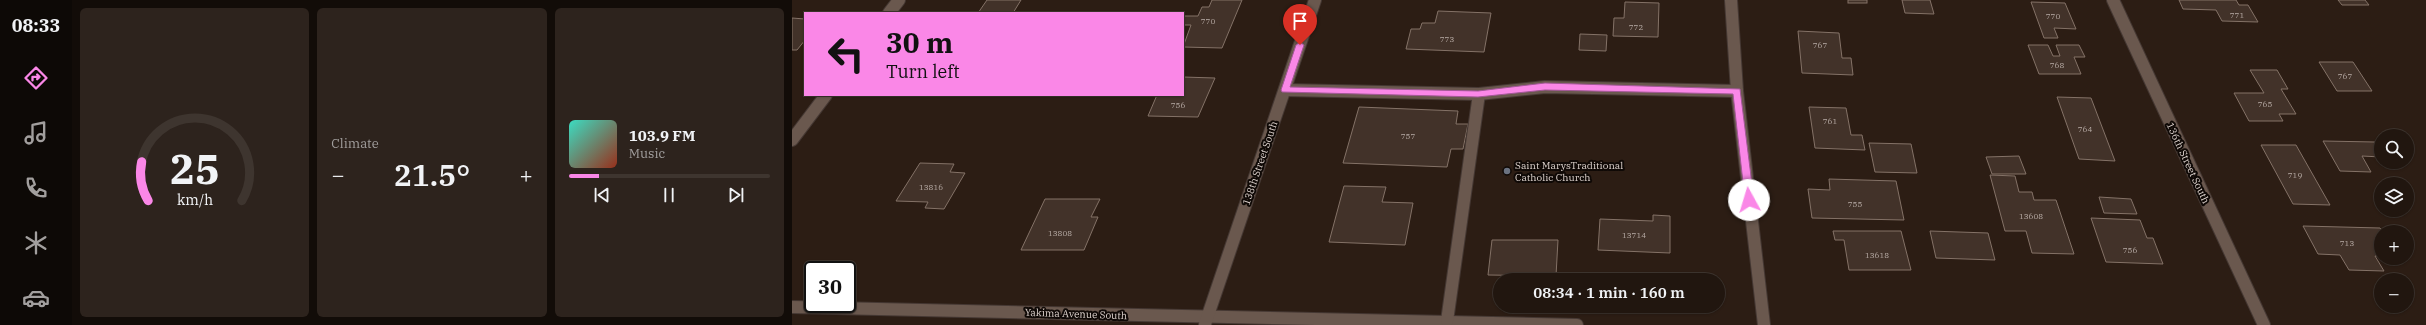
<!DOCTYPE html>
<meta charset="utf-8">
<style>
body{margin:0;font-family:"IBM Plex Serif",serif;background:#2d231d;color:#f1f3f6;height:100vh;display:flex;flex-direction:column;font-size:15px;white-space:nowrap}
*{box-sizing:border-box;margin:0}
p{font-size:13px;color:#a29f9e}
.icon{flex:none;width:22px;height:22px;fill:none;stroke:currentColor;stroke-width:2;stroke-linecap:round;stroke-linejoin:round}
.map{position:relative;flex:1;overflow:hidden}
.panel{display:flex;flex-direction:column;gap:8px;padding:8px;background:#120c08;width:720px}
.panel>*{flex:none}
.top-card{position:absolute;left:12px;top:12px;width:380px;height:84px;border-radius:0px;box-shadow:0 1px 3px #0004,0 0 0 1px #3e352f;background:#fa87e7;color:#111;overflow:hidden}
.buttons{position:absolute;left:1582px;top:129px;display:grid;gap:8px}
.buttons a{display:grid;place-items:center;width:40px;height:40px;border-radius:50%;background:#21160f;box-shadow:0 1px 3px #0004,0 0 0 1px #3e352f;font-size:20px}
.speed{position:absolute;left:12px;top:261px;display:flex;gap:8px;font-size:20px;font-weight:700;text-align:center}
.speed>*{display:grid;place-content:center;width:52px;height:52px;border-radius:50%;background:#21160f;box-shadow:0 1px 3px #0004,0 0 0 1px #3e352f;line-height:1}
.speed .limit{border:2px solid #111;border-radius:6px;background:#fff;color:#111}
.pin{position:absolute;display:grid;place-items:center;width:34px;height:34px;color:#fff;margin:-41px -17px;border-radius:50% 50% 50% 0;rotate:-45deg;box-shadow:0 0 4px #0007}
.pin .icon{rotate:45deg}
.me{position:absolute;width:44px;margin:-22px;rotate:354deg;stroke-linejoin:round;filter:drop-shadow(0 0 3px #0008)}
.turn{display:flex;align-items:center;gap:14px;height:84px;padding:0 16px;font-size:18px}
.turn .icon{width:52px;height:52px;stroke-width:2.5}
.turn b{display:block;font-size:28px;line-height:34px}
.big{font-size:30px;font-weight:600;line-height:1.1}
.panel .tile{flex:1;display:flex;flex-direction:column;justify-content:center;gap:6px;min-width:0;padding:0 14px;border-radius:6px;background:#2d231d}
.panel .dial{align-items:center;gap:0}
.dial svg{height:104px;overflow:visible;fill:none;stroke:#3e352f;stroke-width:7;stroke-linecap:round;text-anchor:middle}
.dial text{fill:#f1f3f6;stroke:none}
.song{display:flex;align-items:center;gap:12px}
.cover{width:48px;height:48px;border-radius:6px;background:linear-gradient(135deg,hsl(170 70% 55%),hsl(10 70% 35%))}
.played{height:4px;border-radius:2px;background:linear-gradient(90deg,#fa87e7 15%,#3e352f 15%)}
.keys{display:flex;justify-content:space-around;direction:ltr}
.heat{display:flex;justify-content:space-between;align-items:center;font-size:22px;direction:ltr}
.panel .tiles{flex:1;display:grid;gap:8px;grid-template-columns:repeat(3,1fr)}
.trip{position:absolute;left:701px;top:273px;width:232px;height:40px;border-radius:20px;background:#21160f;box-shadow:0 1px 3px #0004,0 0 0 1px #3e352f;font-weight:600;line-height:40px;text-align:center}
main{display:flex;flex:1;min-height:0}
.dock{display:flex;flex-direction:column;width:72px;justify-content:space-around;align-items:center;background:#0d0906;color:#a29f9e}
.dock .icon{width:28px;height:28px}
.dock .selected{color:#fa87e7}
.dock b{font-size:18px;color:#f1f3f6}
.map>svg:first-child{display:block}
.building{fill:#423229;stroke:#847267}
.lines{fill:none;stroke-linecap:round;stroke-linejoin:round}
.minor-casing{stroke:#453833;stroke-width:14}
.minor{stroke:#6a584e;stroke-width:12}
.route{fill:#fa87e7;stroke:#a25896}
.worship-dot{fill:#6b7280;stroke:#0f0906;stroke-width:1.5}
.labels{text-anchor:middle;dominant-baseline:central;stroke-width:4;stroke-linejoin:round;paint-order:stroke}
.number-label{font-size:8px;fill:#b8aca6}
.street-label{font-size:10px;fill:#dfd4cf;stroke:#0f0906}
.poi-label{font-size:10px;fill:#dfd4cf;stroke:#0f0906;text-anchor:start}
</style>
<main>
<nav class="dock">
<b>08:33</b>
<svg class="icon selected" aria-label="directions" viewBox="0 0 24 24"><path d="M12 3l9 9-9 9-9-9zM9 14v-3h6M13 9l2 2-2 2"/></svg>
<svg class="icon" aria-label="music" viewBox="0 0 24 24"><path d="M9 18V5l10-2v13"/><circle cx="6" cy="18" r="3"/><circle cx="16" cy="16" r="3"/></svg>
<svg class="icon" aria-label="phone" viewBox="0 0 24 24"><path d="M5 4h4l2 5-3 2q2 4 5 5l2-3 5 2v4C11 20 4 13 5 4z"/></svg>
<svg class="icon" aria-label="climate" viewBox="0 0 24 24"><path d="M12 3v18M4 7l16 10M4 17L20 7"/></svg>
<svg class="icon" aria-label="car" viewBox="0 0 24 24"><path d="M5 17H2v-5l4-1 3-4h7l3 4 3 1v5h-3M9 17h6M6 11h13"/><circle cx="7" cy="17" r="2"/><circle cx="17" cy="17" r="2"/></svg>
</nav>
<section class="panel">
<div class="tiles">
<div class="tile dial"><svg viewBox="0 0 100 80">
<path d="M14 69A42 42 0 1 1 86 69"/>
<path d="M14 69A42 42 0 0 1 9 39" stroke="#fa87e7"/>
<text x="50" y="56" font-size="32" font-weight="700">25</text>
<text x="50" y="72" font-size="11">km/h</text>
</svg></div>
<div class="tile"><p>Climate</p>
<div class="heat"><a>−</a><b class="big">21.5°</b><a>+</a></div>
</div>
<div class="tile">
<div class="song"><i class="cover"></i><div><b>103.9 FM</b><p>Music</p></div></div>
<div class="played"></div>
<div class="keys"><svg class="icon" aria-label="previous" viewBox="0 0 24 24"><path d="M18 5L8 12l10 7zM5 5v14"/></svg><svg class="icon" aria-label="pause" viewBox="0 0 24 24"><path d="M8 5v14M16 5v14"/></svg><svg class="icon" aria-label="next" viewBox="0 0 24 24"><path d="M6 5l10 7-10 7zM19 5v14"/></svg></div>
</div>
</div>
</section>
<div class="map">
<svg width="1634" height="325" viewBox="0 0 1634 325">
<rect width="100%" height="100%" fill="#2c1d14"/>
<g class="building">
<polygon points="195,0 229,0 221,13 186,13"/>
<polygon points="420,0 450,0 430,48 391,47 399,25 391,25 391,16 406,16 410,7 417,7"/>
<rect x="1056" y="0" width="19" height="3"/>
<polygon points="1110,0 1138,0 1142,14 1113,13"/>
<polygon points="1387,0 1444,0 1447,5 1456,5 1466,22 1430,21 1424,10 1391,9"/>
<polygon points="1546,0 1573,0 1577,5 1550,5"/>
<polygon points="833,2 867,3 866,37 821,36 822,18 832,18"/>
<polygon points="1239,2 1273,3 1284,29 1262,28 1266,38 1252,38"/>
<polygon points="646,11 699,13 692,52 614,49 619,29 628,29 630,23 643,23"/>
<polygon points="0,18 13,19 13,40 5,50 0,50"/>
<polygon points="1006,31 1047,33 1050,58 1059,58 1061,75 1010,73"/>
<polygon points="788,34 815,35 814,51 787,50"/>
<polygon points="1236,45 1256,45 1261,56 1268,56 1264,45 1287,45 1293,57 1282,57 1289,74 1247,74"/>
<polygon points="1527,62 1561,62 1580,91 1545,91"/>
<polygon points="1458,70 1485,70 1496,89 1489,89 1504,114 1487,114 1491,121 1457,121 1442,93 1472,93"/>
<polygon points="391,77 423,78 406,117 356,116 365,95 391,95"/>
<polygon points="1265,97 1299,98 1323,161 1287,159"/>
<polygon points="567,107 666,111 664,124 676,124 671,149 659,149 655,167 551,163"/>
<polygon points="1017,107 1054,108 1059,135 1070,135 1073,150 1023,148"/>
<polygon points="1531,141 1583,142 1589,152 1589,157 1570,156 1579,172 1548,171"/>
<polygon points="1077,143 1119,144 1125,173 1083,172"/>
<polygon points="1469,145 1504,145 1538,205 1501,204"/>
<polygon points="1227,156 1234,174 1200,174 1194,157"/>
<polygon points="128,163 162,164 158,172 173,173 152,209 133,208 136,202 104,201"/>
<polygon points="1198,175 1223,176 1227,192 1240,192 1242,200 1264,200 1282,254 1240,253 1234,231 1213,231"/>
<polygon points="1037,179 1104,181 1112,220 1020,218 1016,189 1038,190"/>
<polygon points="552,186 594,187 590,202 621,203 613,245 537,242"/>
<polygon points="1307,197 1339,199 1345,214 1312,213"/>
<polygon points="253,199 308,199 299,217 306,217 292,250 229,250"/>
<polygon points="861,215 878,216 878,253 806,250 808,219 861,221"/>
<polygon points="1299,218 1348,220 1355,238 1361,238 1371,264 1314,262"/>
<polygon points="1511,226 1588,228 1591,232 1589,256 1583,256 1592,271 1557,270 1548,255 1526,254"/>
<polygon points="1041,231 1109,231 1119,270 1057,270 1052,240 1043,240"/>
<polygon points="1138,231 1196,233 1203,260 1144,258"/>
<polygon points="700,240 766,240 764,276 696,275"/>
</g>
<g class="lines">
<defs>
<g id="minor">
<polyline points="939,0 945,91 972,325"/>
<polyline points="1321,0 1472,325"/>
<polyline points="97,13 107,0"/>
<polyline points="493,90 687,94 753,87 945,91"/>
<polyline points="0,140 34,95"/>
<polyline points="0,307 785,325"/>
<polyline points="655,321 687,94"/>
<polyline points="413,324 523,0"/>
</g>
</defs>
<use href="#minor" class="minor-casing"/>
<use href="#minor" class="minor"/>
</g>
<polygon class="route" points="508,42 512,45 498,87 686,91 753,83 948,89 962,200 957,204 953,200 941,94 753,90 686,97 490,92 489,90 504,45"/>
<circle class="worship-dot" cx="715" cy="171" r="4"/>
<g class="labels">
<g class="number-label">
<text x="1445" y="15">771</text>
<text x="1261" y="16">770</text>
<text x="416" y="21">770</text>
<text x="844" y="27">772</text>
<text x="655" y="39">773</text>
<text x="1028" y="45">767</text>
<text x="1265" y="65">768</text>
<text x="1553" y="76">767</text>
<text x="1473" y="104">765</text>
<text x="386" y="105">756</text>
<text x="1038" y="121">761</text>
<text x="1293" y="129">764</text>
<text x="616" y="136">757</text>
<text x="1503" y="175">719</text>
<text x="139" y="187">13816</text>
<text x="1063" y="204">755</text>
<text x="1239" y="216">13608</text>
<text x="268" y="233">13808</text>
<text x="842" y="235">13714</text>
<text x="1555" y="243">713</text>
<text x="1338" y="250">756</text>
<text x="1085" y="255">13618</text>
</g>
<g class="street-label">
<text transform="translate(468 163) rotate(-71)">138th Street South</text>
<text transform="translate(1396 163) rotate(65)">136th Street South</text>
<text transform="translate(284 314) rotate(2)">Yakima Avenue South</text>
</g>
<g class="poi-label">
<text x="723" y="165">Saint MarysTraditional<tspan x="723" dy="12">Catholic Church</tspan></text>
</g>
</g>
</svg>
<div class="buttons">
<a><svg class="icon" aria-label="search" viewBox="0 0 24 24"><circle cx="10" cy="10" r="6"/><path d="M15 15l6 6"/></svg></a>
<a><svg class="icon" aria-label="layers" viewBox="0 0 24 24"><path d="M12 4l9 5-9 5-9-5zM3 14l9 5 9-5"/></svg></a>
<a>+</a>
<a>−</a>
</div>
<div class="speed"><div class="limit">30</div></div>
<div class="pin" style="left:508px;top:45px;background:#d93025"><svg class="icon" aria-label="arrive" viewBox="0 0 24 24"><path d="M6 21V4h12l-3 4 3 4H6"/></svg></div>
<svg class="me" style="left:957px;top:200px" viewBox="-20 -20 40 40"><circle r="19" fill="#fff"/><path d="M0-13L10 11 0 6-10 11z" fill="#fa87e7"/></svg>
<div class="trip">08:34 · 1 min · 160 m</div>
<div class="top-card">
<div class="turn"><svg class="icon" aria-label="left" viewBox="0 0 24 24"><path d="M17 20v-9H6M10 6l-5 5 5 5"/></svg><div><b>30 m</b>Turn left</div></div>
</div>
</div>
</main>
